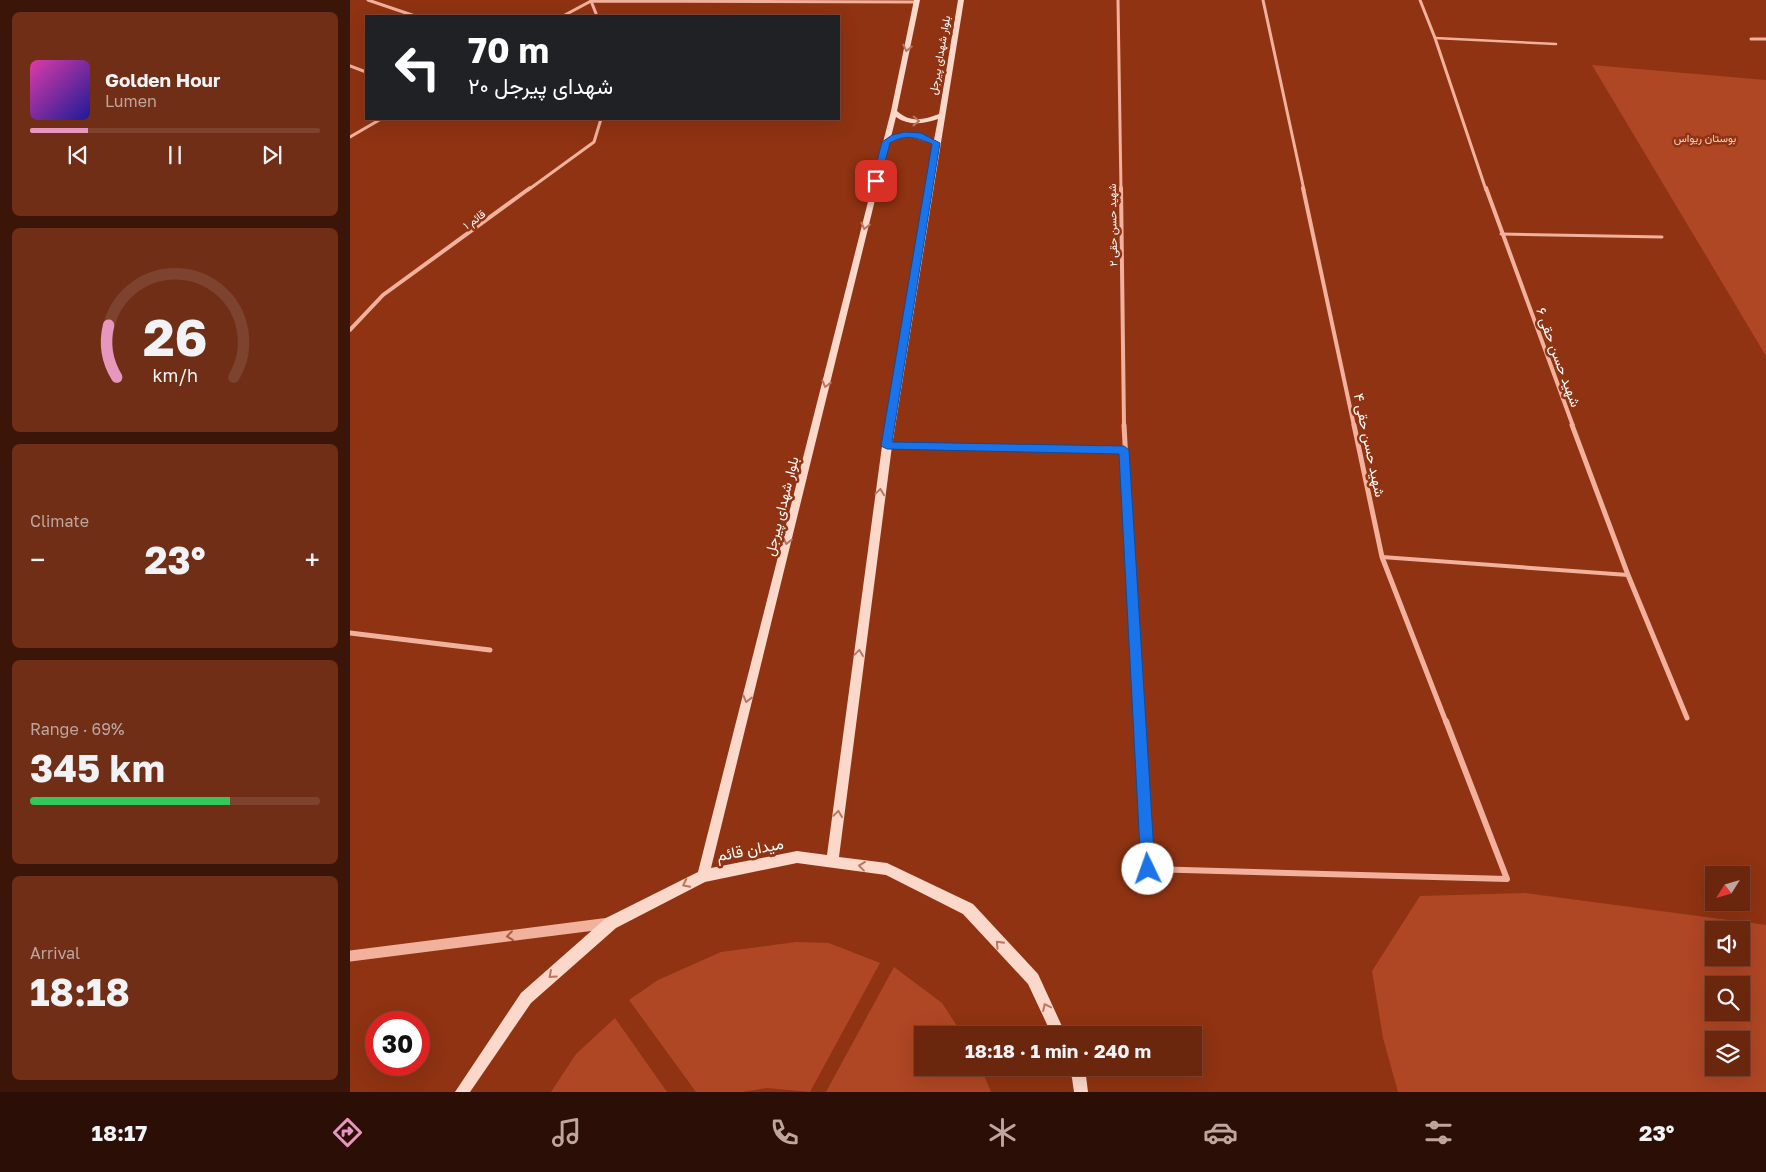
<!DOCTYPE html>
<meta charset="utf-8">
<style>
body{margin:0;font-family:"Golos Text",Vazirmatn,sans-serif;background:#702e17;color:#f1f3f6;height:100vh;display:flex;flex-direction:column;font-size:19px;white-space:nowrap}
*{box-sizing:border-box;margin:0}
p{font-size:16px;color:#bea59e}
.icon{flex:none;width:28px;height:28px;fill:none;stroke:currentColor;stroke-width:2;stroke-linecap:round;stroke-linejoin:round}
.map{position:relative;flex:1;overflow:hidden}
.side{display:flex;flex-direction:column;gap:12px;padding:12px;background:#3b1508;width:350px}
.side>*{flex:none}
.banner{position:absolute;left:15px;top:15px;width:475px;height:105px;border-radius:0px;box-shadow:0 5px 20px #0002,0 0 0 1px #7e432e;background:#202124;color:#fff;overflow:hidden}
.needle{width:32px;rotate:233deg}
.buttons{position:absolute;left:1355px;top:866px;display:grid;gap:10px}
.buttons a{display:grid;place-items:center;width:45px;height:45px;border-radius:0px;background:#6b260e;box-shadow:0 5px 20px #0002,0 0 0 1px #7e432e;font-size:25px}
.speed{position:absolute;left:15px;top:1011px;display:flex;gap:10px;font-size:25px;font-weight:700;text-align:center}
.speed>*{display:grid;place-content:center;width:65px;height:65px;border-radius:50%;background:#6b260e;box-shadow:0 5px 20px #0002,0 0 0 1px #7e432e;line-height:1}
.speed .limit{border:8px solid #d22;background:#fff;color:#111}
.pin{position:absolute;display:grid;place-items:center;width:42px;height:42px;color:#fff;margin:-21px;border-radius:10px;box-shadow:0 2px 8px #0006}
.me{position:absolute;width:55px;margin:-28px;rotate:357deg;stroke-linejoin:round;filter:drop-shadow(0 0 4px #0008)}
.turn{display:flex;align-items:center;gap:18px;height:105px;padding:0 20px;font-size:22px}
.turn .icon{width:65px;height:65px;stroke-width:2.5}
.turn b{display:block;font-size:35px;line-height:42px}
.big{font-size:38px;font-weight:700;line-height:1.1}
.side .card{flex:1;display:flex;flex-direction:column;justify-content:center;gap:8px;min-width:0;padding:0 18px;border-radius:8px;background:#702e17}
.side .dial{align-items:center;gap:0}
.dial svg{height:130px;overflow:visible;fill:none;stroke:#7e432e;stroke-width:7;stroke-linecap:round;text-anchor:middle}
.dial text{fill:#f1f3f6;stroke:none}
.song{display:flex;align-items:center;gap:15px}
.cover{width:60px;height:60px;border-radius:8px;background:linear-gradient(135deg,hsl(320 70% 55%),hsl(240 70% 35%))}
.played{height:5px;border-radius:2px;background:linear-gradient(90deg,#e797bd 20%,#7e432e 20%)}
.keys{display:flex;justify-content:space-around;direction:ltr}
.heat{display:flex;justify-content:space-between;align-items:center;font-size:28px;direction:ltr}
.charge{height:8px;border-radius:4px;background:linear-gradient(90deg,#34c759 69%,#7e432e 0)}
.trip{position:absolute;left:564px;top:1026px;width:288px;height:50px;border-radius:0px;background:#6b260e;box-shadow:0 5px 20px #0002,0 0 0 1px #7e432e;font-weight:700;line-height:50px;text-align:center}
.tab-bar{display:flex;height:80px;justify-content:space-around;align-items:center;background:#2b0f06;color:#bea59e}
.tab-bar .icon{width:35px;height:35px}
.tab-bar .current{color:#e797bd}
.tab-bar b{font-size:22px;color:#f1f3f6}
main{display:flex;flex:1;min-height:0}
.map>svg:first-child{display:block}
.green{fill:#af4624;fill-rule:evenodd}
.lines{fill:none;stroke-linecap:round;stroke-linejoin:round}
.service-far2{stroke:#f2b19d;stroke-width:2.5}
.service-far1{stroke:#f2b19d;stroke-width:3}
.service{stroke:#f2b19d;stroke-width:4}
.minor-far3{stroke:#f2b19d;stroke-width:3}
.minor-far2{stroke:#f2b19d;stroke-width:4}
.minor-far1{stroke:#f2b19d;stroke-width:5}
.minor{stroke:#f2b19d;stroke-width:6}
.tertiary{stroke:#f2b19d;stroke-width:11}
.secondary{fill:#fcd8cb;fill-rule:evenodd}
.oneway{stroke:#bb755c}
.oneway2{stroke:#ad593c}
.route{fill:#1a73e8;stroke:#114b97}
.labels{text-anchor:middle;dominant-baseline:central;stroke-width:5;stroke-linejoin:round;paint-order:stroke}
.far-street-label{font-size:11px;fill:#fff;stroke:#8f3312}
.far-park-label{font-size:11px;fill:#fdd2c4;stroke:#8f3312}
.street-label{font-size:14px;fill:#fff;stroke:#8f3312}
.near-street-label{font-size:16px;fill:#fff;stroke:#8f3312}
</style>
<main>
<section class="side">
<div class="card">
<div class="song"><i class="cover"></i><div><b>Golden Hour</b><p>Lumen</p></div></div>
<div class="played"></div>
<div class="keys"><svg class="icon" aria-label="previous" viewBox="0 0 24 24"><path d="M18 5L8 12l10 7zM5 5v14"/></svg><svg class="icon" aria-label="pause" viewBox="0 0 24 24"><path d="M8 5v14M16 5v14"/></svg><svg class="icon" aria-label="next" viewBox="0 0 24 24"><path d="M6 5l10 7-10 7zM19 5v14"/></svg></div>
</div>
<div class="card dial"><svg viewBox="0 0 100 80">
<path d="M14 69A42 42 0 1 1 86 69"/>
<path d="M14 69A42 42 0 0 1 9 37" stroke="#e797bd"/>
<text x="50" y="56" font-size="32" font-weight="700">26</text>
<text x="50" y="72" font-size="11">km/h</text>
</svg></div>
<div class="card"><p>Climate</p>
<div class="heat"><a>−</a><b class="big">23°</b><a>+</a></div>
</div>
<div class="card"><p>Range · 69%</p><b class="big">345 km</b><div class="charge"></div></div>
<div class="card"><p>Arrival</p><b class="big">18:18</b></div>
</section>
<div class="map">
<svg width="1416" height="1092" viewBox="0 0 1416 1092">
<rect width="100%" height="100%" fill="#8f3312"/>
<g class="green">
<polygon points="1242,65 1416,80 1416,356"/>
<path d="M1175,893L1416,925V1092H1048L1033,1038L1022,971L1070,896ZM1364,930H1391V958H1364ZM1364,985H1391V1012H1364ZM1364,1040H1391V1068H1364Z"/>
<polygon points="446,942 479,943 530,963 460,1092 417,1088 392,1092 346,1092 279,1000 308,980 371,952"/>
<polygon points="544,967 592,1003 613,1035 572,1035 572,1068 631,1068 641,1092 476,1092"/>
<polygon points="265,1018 317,1092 201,1092 226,1054"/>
</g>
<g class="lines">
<polyline class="service-far2" points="1085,38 1206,44"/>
<polyline class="service-far1" points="1151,234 1312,237"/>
<polyline class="service" points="1032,557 1278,575"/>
<g class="minor-far3">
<polyline points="18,0 65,16"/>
<polyline points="768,0 771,190"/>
<polyline points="913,0 954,190"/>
<polyline points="1070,0 1085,38 1136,190"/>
<polyline points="213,16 243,0"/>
<polyline points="247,16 241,1 567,2"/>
<polyline points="1401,39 1416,39"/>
<polyline points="0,66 16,72"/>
<polyline points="0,137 31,119"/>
<polyline points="178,190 244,142 251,119"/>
</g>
<g class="minor-far2">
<polyline points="771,188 774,426"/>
<polyline points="953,188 1004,426"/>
<polyline points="1136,188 1223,426"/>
<polyline points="0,330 33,295 180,188"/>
</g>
<g class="minor-far1">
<polyline points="774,425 790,722"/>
<polyline points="1004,425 1032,557 1096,722"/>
<polyline points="1222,425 1278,575 1337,718"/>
<polyline points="537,446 774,450"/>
<polyline points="0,633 140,650"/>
</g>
<polyline class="minor" points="790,721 798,869 1157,879 1096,721"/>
<polyline class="tertiary" points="0,956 260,923"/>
<g class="secondary">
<path d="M564,0H570L547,111C560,123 574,120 589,114L608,0H614L542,446L489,857L537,863L623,904L688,974L716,1035H702L678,984L613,914L536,875L447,863L355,882L266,928L181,1003L120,1092H105L171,993L256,918L348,872L541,111ZM546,117C559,126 573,124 588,119L584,140L561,133L541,137ZM561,137L584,144L532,446L477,855L447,851L361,868L539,143L550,138Z"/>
<polygon points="717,1068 732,1068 736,1076 738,1092 724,1092 722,1078"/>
</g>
</g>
<defs><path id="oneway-chevron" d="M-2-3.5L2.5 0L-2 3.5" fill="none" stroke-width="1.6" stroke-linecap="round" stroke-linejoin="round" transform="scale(1.25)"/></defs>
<g class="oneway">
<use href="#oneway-chevron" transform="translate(557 48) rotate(102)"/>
<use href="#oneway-chevron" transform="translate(566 121) rotate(1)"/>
<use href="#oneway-chevron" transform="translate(515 226) rotate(104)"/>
<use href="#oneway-chevron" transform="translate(476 384) rotate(104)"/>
<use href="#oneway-chevron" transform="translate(530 492) rotate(-82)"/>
<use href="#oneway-chevron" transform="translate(437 541) rotate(104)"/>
<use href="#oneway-chevron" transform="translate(509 653) rotate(-82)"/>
<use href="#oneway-chevron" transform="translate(397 699) rotate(104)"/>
<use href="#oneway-chevron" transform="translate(488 814) rotate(-82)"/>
<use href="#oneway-chevron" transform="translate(512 866) rotate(-173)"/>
<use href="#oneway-chevron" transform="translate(336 884) rotate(153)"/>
<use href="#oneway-chevron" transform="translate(649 944) rotate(-133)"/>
<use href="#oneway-chevron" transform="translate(202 975) rotate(138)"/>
<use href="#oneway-chevron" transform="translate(696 1007) rotate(-115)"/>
</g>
<use class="oneway2" href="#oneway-chevron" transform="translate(160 936) rotate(173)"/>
<path class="route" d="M555,132L571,133L590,143L542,442L774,446L779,450L805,869L803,874L798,876L793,874L791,869L769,454L537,449L531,446L582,144C566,137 555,134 540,143L530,181L526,183L522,181L532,142L542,135Z"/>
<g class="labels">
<g class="far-street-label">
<text transform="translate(589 55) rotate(-80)">بلوار شهدای پیرجل</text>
<text transform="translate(124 219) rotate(-36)">قائم ۱</text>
<text transform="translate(762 225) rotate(-91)">شهید حسن حقی ۲</text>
</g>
<g class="far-park-label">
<text x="1355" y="137">بوستان ریواس</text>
</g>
<g class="street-label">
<text transform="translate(1209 357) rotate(70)">شهید حسن حقی ۶</text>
<text transform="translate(1020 445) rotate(78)">شهید حسن حقی ۴</text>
<text transform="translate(431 506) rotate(-76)">بلوار شهدای پیرجل</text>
</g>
<g class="near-street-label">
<text transform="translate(400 849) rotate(-11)">میدان قائم</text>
</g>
</g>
</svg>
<div class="buttons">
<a><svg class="needle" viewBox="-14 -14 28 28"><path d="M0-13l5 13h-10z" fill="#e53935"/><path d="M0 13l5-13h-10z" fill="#bea59e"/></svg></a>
<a><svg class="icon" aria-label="sound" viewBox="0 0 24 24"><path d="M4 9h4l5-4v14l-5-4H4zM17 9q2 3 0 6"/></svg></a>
<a><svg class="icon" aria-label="search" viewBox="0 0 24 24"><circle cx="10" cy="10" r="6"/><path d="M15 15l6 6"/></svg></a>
<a><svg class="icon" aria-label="layers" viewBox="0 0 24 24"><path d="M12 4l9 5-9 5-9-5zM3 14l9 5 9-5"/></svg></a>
</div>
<div class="speed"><div class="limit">30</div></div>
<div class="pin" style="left:526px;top:181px;background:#d93025"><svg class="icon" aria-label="arrive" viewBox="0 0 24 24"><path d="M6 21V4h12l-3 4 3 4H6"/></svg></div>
<svg class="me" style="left:798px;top:869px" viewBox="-20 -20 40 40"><circle r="19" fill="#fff"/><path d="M0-13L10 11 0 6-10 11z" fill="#1a73e8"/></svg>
<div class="trip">18:18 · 1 min · 240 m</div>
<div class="banner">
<div class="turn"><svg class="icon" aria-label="left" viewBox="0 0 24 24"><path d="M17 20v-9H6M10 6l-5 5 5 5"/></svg><div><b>70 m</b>شهدای پیرجل ۲۰</div></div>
</div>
</div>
</main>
<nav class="tab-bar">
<b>18:17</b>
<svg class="icon current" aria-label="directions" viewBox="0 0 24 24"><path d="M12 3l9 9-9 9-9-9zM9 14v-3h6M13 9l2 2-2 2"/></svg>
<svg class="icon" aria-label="music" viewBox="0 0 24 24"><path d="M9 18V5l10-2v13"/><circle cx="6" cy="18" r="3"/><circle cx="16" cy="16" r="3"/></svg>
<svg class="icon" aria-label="phone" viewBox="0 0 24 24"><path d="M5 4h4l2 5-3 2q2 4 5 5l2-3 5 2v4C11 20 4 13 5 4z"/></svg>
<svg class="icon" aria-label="climate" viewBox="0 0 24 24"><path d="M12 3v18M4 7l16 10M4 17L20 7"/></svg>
<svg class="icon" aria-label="car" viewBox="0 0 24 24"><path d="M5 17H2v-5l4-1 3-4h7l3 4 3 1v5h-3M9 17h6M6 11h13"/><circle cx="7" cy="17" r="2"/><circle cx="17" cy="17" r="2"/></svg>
<svg class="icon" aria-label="filters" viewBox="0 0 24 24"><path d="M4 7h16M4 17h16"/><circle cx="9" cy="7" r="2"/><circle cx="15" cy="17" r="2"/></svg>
<b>23°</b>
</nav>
